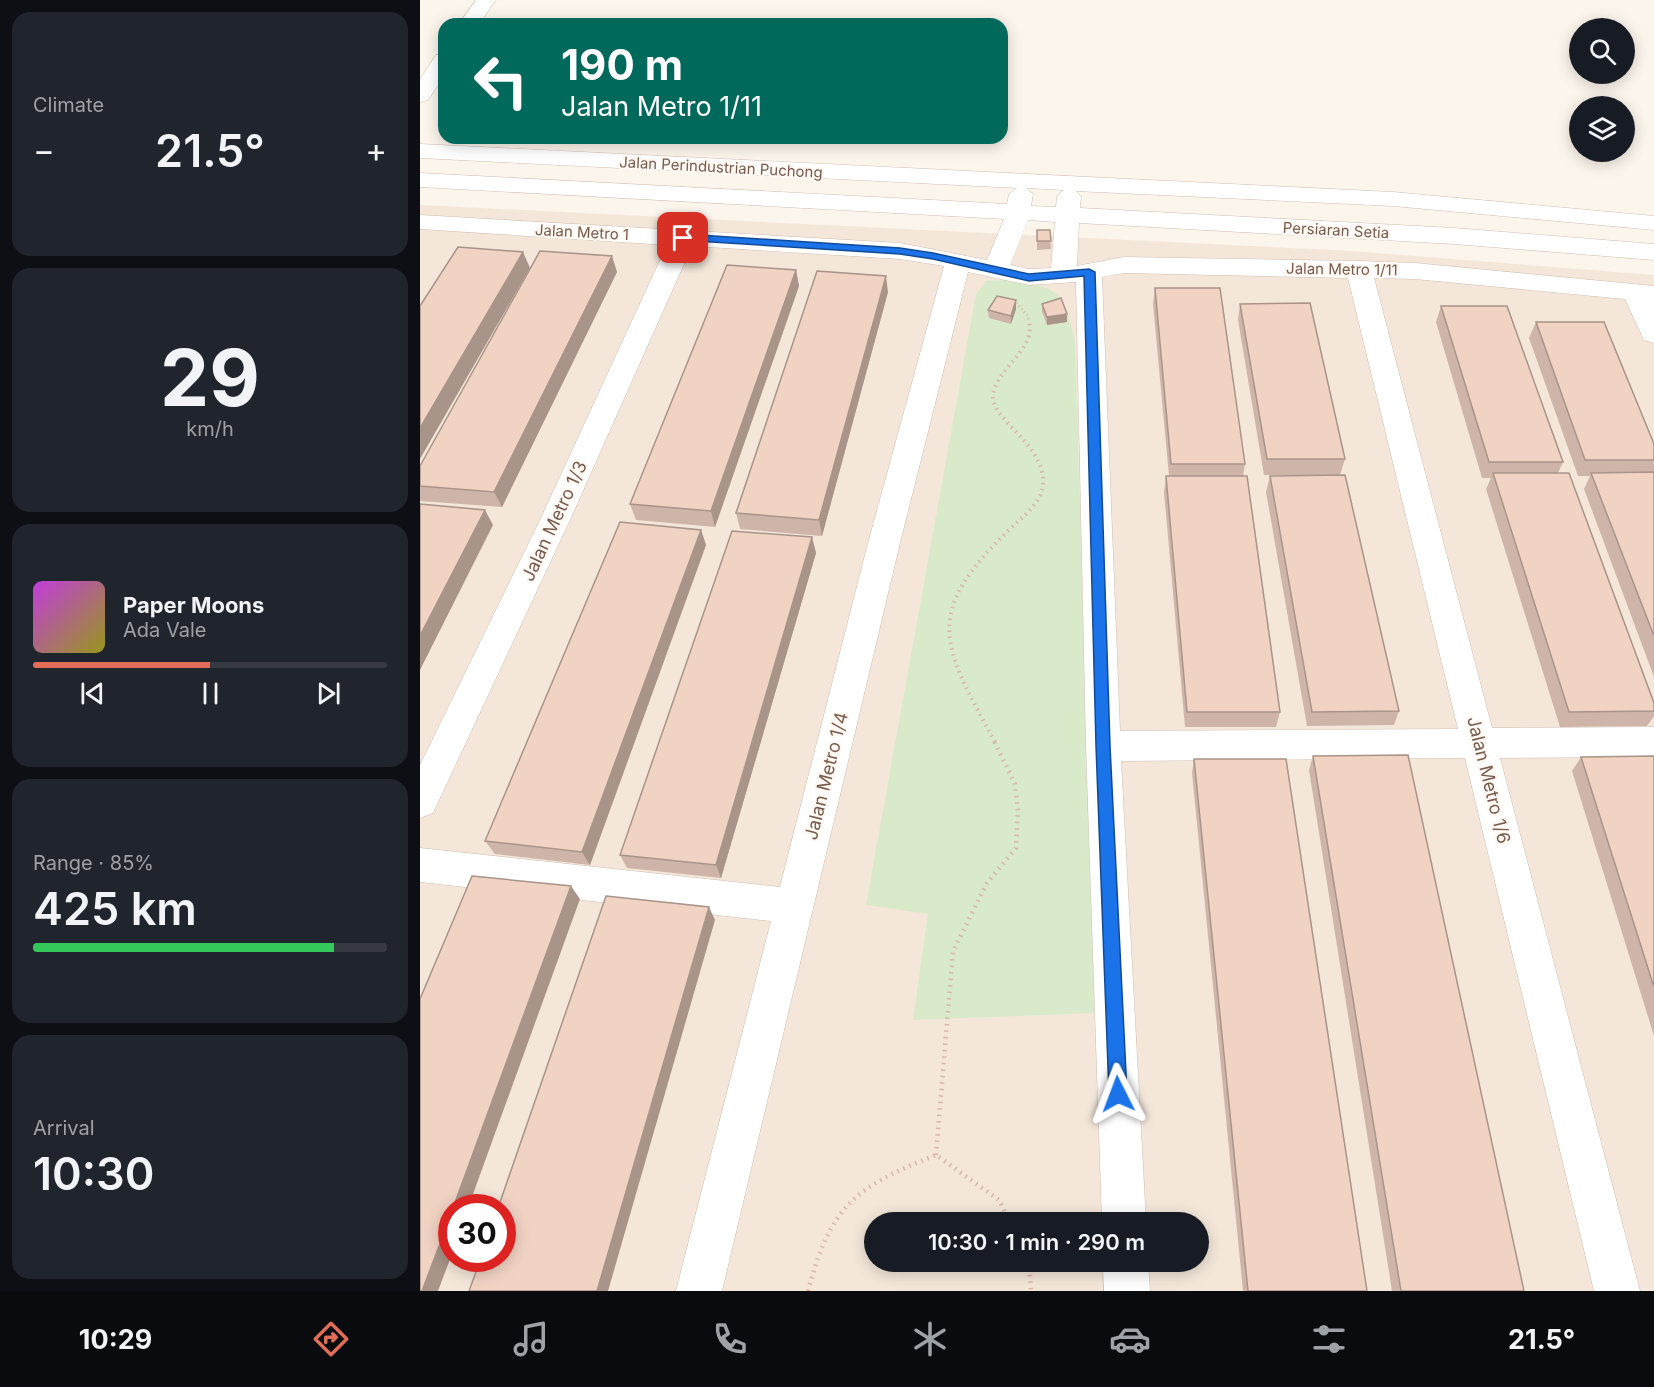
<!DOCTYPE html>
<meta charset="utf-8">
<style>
body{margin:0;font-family:Inter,sans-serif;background:#20242c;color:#f1f3f6;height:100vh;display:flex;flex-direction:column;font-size:22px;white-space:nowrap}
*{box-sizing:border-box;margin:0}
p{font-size:20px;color:#9ea1a6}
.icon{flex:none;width:33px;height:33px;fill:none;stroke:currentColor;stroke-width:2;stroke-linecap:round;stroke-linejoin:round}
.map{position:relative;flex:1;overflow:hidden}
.drawer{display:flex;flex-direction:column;gap:12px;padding:12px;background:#0d0f14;width:420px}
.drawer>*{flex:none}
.guide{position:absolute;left:18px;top:18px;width:570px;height:126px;border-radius:18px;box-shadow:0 3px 15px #0003;background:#00695c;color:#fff;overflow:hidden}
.tools{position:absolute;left:1149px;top:18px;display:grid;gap:12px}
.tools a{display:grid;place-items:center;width:66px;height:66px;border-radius:50%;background:#171b24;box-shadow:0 3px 15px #0003;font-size:30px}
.speed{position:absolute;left:18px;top:1194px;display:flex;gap:12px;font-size:30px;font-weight:700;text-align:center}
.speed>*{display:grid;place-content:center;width:78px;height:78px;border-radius:50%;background:#171b24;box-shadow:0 3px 15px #0003;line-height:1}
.speed .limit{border:9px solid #d22;background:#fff;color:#111}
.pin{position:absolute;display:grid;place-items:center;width:51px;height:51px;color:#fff;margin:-26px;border-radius:12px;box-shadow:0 3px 9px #0006}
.me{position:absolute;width:66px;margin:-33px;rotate:357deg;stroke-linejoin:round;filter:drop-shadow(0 0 4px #0008)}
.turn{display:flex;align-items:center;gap:21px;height:126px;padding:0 24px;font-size:27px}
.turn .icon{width:78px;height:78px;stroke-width:2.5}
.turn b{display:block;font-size:42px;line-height:51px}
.big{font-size:45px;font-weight:600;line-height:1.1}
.drawer .card{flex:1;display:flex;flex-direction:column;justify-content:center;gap:9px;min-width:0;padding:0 21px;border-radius:18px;background:#20242c}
.drawer .dial{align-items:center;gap:0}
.dial b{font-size:78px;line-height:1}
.song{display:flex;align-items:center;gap:18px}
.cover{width:72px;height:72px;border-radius:9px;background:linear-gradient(135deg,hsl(290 70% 55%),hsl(60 70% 35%))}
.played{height:6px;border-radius:3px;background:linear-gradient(90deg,#e16d56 50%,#363941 50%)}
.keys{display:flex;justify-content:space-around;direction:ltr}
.heat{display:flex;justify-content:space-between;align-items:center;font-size:33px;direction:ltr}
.charge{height:9px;border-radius:4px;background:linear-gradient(90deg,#34c759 85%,#363941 0)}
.trip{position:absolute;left:444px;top:1212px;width:345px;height:60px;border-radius:30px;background:#171b24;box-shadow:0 3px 15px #0003;font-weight:600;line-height:60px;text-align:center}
.tabs{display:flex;height:96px;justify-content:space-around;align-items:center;background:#090b0e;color:#9ea1a6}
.tabs .icon{width:42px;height:42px}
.tabs .selected{color:#e16d56}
.tabs b{font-size:27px;color:#f1f3f6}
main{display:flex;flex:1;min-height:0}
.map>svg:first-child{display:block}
.residential{fill:#f4e7da;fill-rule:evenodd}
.green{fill:#d9eaca}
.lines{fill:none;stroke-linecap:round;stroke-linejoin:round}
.minor-casing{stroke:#cfbdb1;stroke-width:1}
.path-far2{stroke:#d7b6a7;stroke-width:3;stroke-dasharray:1 3;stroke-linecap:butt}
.path-far1{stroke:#d7b6a7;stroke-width:4;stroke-dasharray:1.5 4.5;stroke-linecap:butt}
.path{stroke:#d7b6a7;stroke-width:4.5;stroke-dasharray:1.5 5;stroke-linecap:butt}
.minor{fill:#fff;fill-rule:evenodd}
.wall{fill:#cfb5a9}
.shaded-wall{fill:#a99489}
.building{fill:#f1d3c4;stroke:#a99489;stroke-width:1.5}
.route{fill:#1a73e8;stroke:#114b97;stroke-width:1.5}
.labels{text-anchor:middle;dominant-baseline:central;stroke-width:4.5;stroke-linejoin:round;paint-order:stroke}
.far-street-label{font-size:15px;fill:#785b4e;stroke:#fef9f3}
.street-label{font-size:18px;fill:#785b4e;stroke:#fef9f3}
</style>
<main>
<section class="drawer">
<div class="card"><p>Climate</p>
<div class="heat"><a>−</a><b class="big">21.5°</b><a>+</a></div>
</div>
<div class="card dial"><b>29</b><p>km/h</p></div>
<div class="card">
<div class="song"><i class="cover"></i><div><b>Paper Moons</b><p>Ada Vale</p></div></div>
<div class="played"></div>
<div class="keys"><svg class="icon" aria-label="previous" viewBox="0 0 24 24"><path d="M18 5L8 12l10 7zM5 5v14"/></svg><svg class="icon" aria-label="pause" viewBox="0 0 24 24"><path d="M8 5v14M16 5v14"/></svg><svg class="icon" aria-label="next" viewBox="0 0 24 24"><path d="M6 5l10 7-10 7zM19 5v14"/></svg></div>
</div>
<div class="card"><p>Range · 85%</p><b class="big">425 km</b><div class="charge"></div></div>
<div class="card"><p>Arrival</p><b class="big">10:30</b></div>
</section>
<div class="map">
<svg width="1234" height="1291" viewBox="0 0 1234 1291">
<rect width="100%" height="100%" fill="#fcf5ec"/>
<path class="residential" d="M0,205L931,251L1234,275V1291H0ZM32,1208H82V1258H32ZM454,1222H778V1262H454Z"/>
<path class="green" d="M585,280C637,285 646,291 655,343L676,1013L493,1020L508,914L446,905L556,294L566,281Z"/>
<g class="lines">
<defs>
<g id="minor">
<polygon points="56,0 76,0 59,24 39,24"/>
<polygon points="24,54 24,76 8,100 0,102 0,79 16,55"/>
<path d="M0,144L973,192L1234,216V230L973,206L656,191L661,196L660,208L1034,228L1234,244V260L1034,244L659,223L657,266L704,257L939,261L995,263L1234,286V343L1224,340L1205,299L995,279L954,278L1072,728L1234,727V757L1080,758L1220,1291H1174L1045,758L701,761L726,1222H682L666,746L656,282L609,285L548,272L479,547L302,1291H256L351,921L0,882V848L360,887L447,547L524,266L480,259L272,246L150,520L13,813L0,818V765L120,520L247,245L0,229V215L480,243L567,260L584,219L0,187V173L587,204L589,194L597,188L0,158ZM606,188L644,190L637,196L636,207L611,206L613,194ZM608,220L635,222L631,268L609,269L590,265ZM704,273L928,278L1038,729L700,731L682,277Z"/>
<polygon points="683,1262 728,1262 730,1291 684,1291"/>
</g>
</defs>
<use href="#minor" class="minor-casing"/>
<polyline class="path-far2" points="596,303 608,316 609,322"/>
<path class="path-far1" d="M575,742C521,644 502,613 591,528C604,515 621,504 623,485C626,445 572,421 573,396C576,367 616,351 609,321"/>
<g class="path">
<polyline points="516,1155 533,951 567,883 596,848 598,811 595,784 574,741"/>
<polyline points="609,1262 611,1291"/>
<path d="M388,1291C411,1205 435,1187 516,1155L579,1200L590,1222"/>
</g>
<use href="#minor" class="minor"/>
</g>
<g class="wall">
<polygon points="617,230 630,230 631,249 617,250"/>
<polygon points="376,270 379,286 295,527 216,520 210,504"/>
<polygon points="197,272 82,507 0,501 0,466"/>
<polygon points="735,288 825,464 823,476 860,712 856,727 765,727 744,492 746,476 749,476 733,304"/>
<polygon points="468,292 402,536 320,529 316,513"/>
<polygon points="596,300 596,309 591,324 569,318 568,310"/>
<polygon points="622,304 647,314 647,322 627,325 622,312"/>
<polygon points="820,304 925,459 920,475 844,475 818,320"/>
<polygon points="1021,306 1143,462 1138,473 1234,703 1234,716 1227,726 1140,727 1066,489 1071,478 1062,478 1016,322"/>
<polygon points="1116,322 1234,444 1234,677 1164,489 1170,476 1158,476 1109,338"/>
<polygon points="850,476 979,711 974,725 887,726 846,492"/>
<polygon points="281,530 286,545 170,865 75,854 65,841"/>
<polygon points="392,537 396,553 301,878 207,868 200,855"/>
<polygon points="893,756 1104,1291 972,1291 889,770"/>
<polygon points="1234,756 1234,1036 1152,771 1161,757"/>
<polygon points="774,759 947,1291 823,1291 772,773"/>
</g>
<g class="shaded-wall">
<polygon points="103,252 110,268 0,459 0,428"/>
<polygon points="192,256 197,272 82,507 74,492"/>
<polygon points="376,270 379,286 295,527 291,511"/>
<polygon points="466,276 468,292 402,536 399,520"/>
<polygon points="596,300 596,309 591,324 591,316"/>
<polygon points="647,314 647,322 627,325 627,317"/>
<polygon points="65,510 73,525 0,670 0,636"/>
<polygon points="281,530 286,545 170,865 162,852"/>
<polygon points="392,537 396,553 301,878 296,865"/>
<polygon points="151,886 160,899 48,1208 33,1208"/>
<polygon points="289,907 295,920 188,1291 177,1291"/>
<polygon points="32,1212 32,1254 18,1291 2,1291"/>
</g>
<g class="building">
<polygon points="617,230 630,230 631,241 617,241"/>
<polygon points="38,247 103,252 0,428 0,306"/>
<polygon points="120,251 192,256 74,492 0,486 0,466"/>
<polygon points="307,265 376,270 291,511 210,504"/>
<polygon points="397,271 466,276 399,520 316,513"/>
<polygon points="735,288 800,288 825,464 751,464"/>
<polygon points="577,296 596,300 591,316 568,310"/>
<polygon points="641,298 647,314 627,317 622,304"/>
<polygon points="890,303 925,459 847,459 820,304"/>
<polygon points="1021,306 1087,306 1143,462 1069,462"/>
<polygon points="1116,322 1184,322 1234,444 1234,460 1165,460"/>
<polygon points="1234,472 1234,636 1171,473"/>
<polygon points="1073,473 1149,473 1234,703 1234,711 1149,712"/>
<polygon points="925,475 979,711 892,712 850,476"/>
<polygon points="746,476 827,476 860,712 767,712"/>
<polygon points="0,504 65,510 0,636"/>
<polygon points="200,522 281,530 162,852 65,841"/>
<polygon points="312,531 392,537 296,865 200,855"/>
<polygon points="988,755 1104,1291 981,1291 893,756"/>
<polygon points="1234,756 1234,987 1161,757"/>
<polygon points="774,759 866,759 947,1291 828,1291"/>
<polygon points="52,876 151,886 33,1208 32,1208 32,1212 2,1291 0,1291 0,999"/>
<polygon points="186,896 289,907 177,1291 49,1291 61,1258 82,1258 82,1208 78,1208"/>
</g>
<polygon class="route" points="263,234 480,248 513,253 609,274 669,269 675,272 690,746 707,1094 704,1100 698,1103 692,1100 689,1094 676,746 664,276 609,281 513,259 480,254 260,240 260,235"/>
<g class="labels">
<g class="far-street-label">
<text transform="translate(301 167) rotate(3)">Jalan Perindustrian Puchong</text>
<text transform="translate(916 230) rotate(3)">Persiaran Setia</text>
<text transform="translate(162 232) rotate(3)">Jalan Metro 1</text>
<text transform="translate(922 269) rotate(1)">Jalan Metro 1/11</text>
</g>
<g class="street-label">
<text transform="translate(134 521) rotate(-65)">Jalan Metro 1/3</text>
<text transform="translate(406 776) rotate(-76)">Jalan Metro 1/4</text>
<text transform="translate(1069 780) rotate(76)">Jalan Metro 1/6</text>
</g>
</g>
</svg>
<div class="tools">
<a><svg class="icon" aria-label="search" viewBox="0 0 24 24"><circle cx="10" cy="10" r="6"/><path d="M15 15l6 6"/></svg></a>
<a><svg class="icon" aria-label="layers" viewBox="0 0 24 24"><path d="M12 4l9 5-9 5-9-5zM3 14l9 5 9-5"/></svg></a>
</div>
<div class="speed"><div class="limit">30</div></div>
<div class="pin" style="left:263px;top:238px;background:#d93025"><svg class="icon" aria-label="arrive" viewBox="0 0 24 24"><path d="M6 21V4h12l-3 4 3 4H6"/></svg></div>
<svg class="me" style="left:698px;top:1094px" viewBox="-20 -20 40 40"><path d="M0-17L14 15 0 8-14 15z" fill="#1a73e8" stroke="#fff" stroke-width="4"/></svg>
<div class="trip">10:30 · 1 min · 290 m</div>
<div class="guide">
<div class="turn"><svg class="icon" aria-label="left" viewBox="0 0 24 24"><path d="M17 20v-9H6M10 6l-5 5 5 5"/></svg><div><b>190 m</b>Jalan Metro 1/11</div></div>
</div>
</div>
</main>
<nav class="tabs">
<b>10:29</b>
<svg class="icon selected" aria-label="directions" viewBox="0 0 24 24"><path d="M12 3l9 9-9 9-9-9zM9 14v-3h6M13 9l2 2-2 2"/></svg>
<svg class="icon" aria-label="music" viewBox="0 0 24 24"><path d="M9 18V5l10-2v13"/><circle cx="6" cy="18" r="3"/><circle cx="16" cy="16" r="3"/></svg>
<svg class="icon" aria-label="phone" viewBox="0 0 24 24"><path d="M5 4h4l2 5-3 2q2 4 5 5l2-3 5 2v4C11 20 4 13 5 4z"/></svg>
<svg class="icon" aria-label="climate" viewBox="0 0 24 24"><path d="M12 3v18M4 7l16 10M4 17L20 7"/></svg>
<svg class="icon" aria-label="car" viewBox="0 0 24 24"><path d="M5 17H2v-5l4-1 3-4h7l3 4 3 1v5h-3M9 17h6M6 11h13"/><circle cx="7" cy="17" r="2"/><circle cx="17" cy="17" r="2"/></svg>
<svg class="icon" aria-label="filters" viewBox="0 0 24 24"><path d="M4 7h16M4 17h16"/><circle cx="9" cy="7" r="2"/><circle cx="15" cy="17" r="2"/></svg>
<b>21.5°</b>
</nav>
